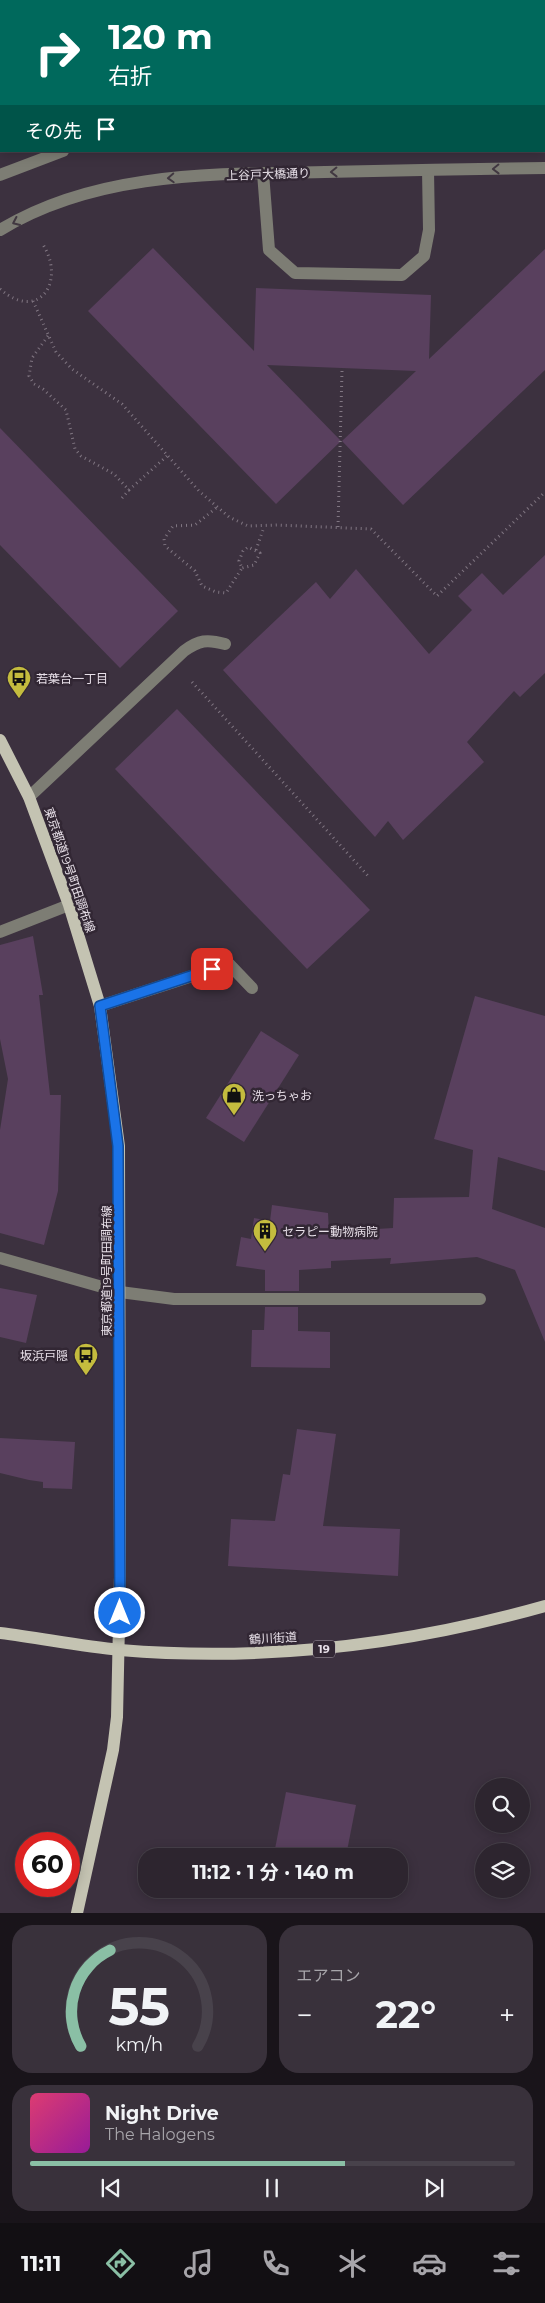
<!DOCTYPE html>
<html lang="ja">
<meta charset="utf-8">
<style>
body{margin:0;font-family:Montserrat,"Noto Sans JP",sans-serif;background:#39313b;color:#f1f3f6;height:100vh;display:flex;flex-direction:column;font-size:19px;white-space:nowrap}
*{box-sizing:border-box;margin:0}
p{font-size:16px;color:#a7a5aa}
.icon{flex:none;width:28px;height:28px;fill:none;stroke:currentColor;stroke-width:2;stroke-linecap:round;stroke-linejoin:round}
.map{position:relative;height:1913px;overflow:hidden}
.details{display:flex;flex-direction:column;gap:12px;padding:12px;background:#19141a;flex:1}
.details>*{flex:none}
.top-card{position:absolute;left:0px;top:0px;width:545px;height:152px;box-shadow:0 2px 12px #0003,0 0 0 1px #48424b;background:#00695c;color:#fff;overflow:hidden}
.controls{position:absolute;left:475px;top:1778px;display:grid;gap:10px}
.controls a{display:grid;place-items:center;width:55px;height:55px;border-radius:50%;background:#2d252f;box-shadow:0 2px 12px #0003,0 0 0 1px #48424b;font-size:25px}
.speed{position:absolute;left:15px;top:1832px;display:flex;gap:10px;font-size:25px;font-weight:700;text-align:center}
.speed>*{display:grid;place-content:center;width:65px;height:65px;border-radius:50%;background:#2d252f;box-shadow:0 2px 12px #0003,0 0 0 1px #48424b;line-height:1}
.speed .limit{border:8px solid #d22;background:#fff;color:#111}
.pin{position:absolute;display:grid;place-items:center;width:42px;height:42px;color:#fff;margin:-21px;border-radius:10px;box-shadow:0 2px 8px #0006}
.me{position:absolute;width:55px;margin:-28px;rotate:0deg;stroke-linejoin:round;filter:drop-shadow(0 0 4px #0008)}
.turn{display:flex;align-items:center;gap:18px;height:105px;padding:0 25px;font-size:22px}
.turn .icon{width:65px;height:65px;stroke-width:2.5}
.turn b{display:block;font-size:35px;line-height:42px}
.then{display:flex;align-items:center;height:48px;padding:0 25px;background:#0003;gap:10px;font-size:19px}
.big{font-size:38px;font-weight:700;line-height:1.1}
.details .tile{flex:1;display:flex;flex-direction:column;justify-content:center;gap:8px;min-width:0;padding:0 18px;border-radius:20px;background:#39313b}
.details .dial{align-items:center;gap:0}
.dial svg{height:130px;overflow:visible;fill:none;stroke:#48424b;stroke-width:7;stroke-linecap:round;text-anchor:middle}
.dial text{fill:#f1f3f6;stroke:none}
.song{display:flex;align-items:center;gap:15px}
.cover{width:60px;height:60px;border-radius:8px;background:linear-gradient(135deg,hsl(340 70% 55%),hsl(300 70% 35%))}
.played{height:5px;border-radius:2px;background:linear-gradient(90deg,#8abfa5 65%,#48424b 65%)}
.keys{display:flex;justify-content:space-around;direction:ltr}
.heat{display:flex;justify-content:space-between;align-items:center;font-size:28px;direction:ltr}
.details .tiles{flex:1;display:grid;gap:12px;grid-template-columns:1fr 1fr}
.tile:last-child{grid-column:span 2}
.trip{position:absolute;left:138px;top:1848px;width:270px;height:50px;border-radius:20px;background:#2d252f;box-shadow:0 2px 12px #0003,0 0 0 1px #48424b;font-weight:700;line-height:50px;text-align:center}
.menu{display:flex;height:80px;justify-content:space-around;align-items:center;background:#120f13;color:#a7a5aa}
.menu .icon{width:35px;height:35px}
.menu .on{color:#8abfa5}
.menu b{font-size:22px;color:#f1f3f6}
.map>svg:first-child{display:block}
.building{fill:#59405e}
.lines{fill:none;stroke-linecap:round;stroke-linejoin:round}
.path{stroke:#807682;stroke-width:3;stroke-dasharray:1 4;stroke-linecap:butt}
.minor{stroke:#7d7d74;stroke-width:12}
.major{stroke:#c4c3b2;stroke-width:12}
.oneway{stroke:#413841}
.route-casing{stroke:#114b97;stroke-width:12}
.route{stroke:#1a73e8;stroke-width:9}
.labels{text-anchor:middle;dominant-baseline:central;stroke-width:5;stroke-linejoin:round;paint-order:stroke}
.shield{fill:#322734;stroke:#b1a8b3;stroke-width:1}
.shield-label{font-size:11px;font-weight:bold;fill:#e8e0e9}
.street-label{font-size:12px;fill:#e8e0e9;stroke:#322734}
.poi-label{font-size:12px;fill:#e8e0e9;stroke:#322734;text-anchor:start}
</style>
<div class="map">
<svg width="545" height="1913" viewBox="0 0 545 1913">
<rect width="100%" height="100%" fill="#3c313f"/>
<g class="building">
<polygon points="153,248 254,351 256,288 431,295 429,359 545,249 545,370 403,505 342,441 416,371 267,365 341,441 276,504 88,311"/>
<polygon points="0,428 178,611 120,668 0,545"/>
<polygon points="545,555 545,673 520,697 514,691 467,742 484,762 403,840 388,821 375,837 223,670 316,582 330,599 356,569 429,654 472,610 458,596 482,573 503,595"/>
<polygon points="177,709 370,910 307,969 115,769"/>
<polygon points="33,936 43,995 39,995 50,1095 61,1095 58,1191 44,1245 0,1233 0,1130 8,1079 0,1039 0,945"/>
<polygon points="475,996 545,1016 545,1171 498,1157 492,1209 545,1228 545,1342 515,1270 477,1257 390,1264 391,1258 331,1261 331,1268 299,1270 299,1291 265,1291 265,1270 236,1266 241,1237 251,1239 254,1218 270,1221 272,1205 328,1213 329,1232 393,1228 394,1198 469,1197 473,1150 434,1139"/>
<polygon points="261,1031 299,1055 244,1142 206,1118"/>
<polygon points="0,1288 37,1295 26,1343 0,1337"/>
<polygon points="265,1307 298,1307 298,1331 330,1332 330,1368 251,1367 252,1330 264,1330"/>
<polygon points="297,1429 336,1434 323,1526 400,1529 398,1576 228,1566 231,1519 275,1521 283,1474 290,1475"/>
<polygon points="0,1438 75,1442 72,1489 43,1488 43,1482 29,1480 0,1473"/>
<polygon points="286,1792 356,1805 346,1856 313,1856 275,1849"/>
</g>
<g class="lines">
<g class="path">
<path d="M0,289C39,323 67,281 42,243"/>
<polyline points="33,301 56,352 72,369 122,404 199,491 229,517 248,526 277,525 371,529 437,596 545,492"/>
<polyline points="48,336 32,358 29,376 34,384 43,389 66,410 75,449 81,456 114,474 129,490 167,456"/>
<polyline points="122,498 129,490"/>
<polyline points="216,508 195,525 173,526 164,539 165,546 195,571 202,586 216,592 226,593 242,568 239,561 243,551 248,547 260,553 254,565 242,568"/>
<polyline points="338,527 342,371"/>
<polyline points="256,550 264,527"/>
<polyline points="192,682 370,878"/>
</g>
<g class="minor">
<polyline points="238,0 238,1"/>
<polyline points="544,8 545,8"/>
<polyline points="0,47 1,47"/>
<polyline points="544,124 545,124"/>
<polyline points="263,173 269,250 295,273 402,275 424,256 429,230 428,170"/>
<polyline points="0,175 63,151"/>
<path d="M0,230C97,171 215,174 325,172C398,170 472,169 545,168"/>
<path d="M29,797L184,651C199,640 207,639 225,644"/>
<polyline points="0,932 69,905"/>
<polyline points="100,1006 229,964 252,988"/>
<polyline points="0,1258 120,1292 174,1299 480,1299"/>
</g>
<g class="major">
<polyline points="0,740 29,797 69,905 100,1006 119,1146 120,1577 117,1717 113,1750 77,1913"/>
<path d="M0,1633C40,1638 80,1646 120,1650C264,1662 407,1645 545,1606"/>
</g>
</g>
<defs><path id="oneway-chevron" d="M-2-3.5L2.5 0L-2 3.5" fill="none" stroke-width="1.6" stroke-linecap="round" stroke-linejoin="round" transform="scale(1.25)"/></defs>
<g class="oneway">
<use href="#oneway-chevron" transform="translate(496 169) rotate(179)"/>
<use href="#oneway-chevron" transform="translate(334 172) rotate(179)"/>
<use href="#oneway-chevron" transform="translate(171 178) rotate(177)"/>
<use href="#oneway-chevron" transform="translate(16 222) rotate(155)"/>
</g>
<g class="lines">
<defs>
<polyline id="route" points="120,1613 118,1146 100,1006 212,969"/>
</defs>
<use href="#route" class="route-casing"/>
<use href="#route" class="route"/>
</g>
<defs>
<symbol id="bus-pin" viewBox="-11 -11 22 30"><path d="M0 17L-7.5 6A9.5 9.5 0 1 1 7.5 6Z" fill="#c4bc3e" stroke="#322734"/><path d="M-5-6H5V4H4V6H2V4H-2V6H-4V4H-5ZM-3.5-4V0h7V-4ZM-3.5 1.2v1.5H-2V1.2ZM2 1.2v1.5H3.5V1.2Z" fill="#111"/></symbol>
<symbol id="shop-pin" viewBox="-11 -11 22 30"><path d="M0 17L-7.5 6A9.5 9.5 0 1 1 7.5 6Z" fill="#c4bc3e" stroke="#322734"/><path d="M-5-2.5h2.3a2.7 3.5 0 0 1 5.4 0H5L5.5 6h-11ZM-1.5-2.5h3a1.5 2.3 0 0 0-3 0Z" fill="#111"/></symbol>
<symbol id="building-pin" viewBox="-11 -11 22 30"><path d="M0 17L-7.5 6A9.5 9.5 0 1 1 7.5 6Z" fill="#c4bc3e" stroke="#322734"/><path d="M-4-6H4V6H1V3H-1V6H-4ZM-2.5-4.3h1.7v1.8h-1.7ZM.8-4.3h1.7v1.8H.8ZM-2.5-1h1.7V.8h-1.7ZM.8-1h1.7V.8H.8Z" fill="#111"/></symbol>
</defs>
<g fill-rule="evenodd">
<use href="#bus-pin" x="5" y="664" width="28" height="38"/>
<use href="#shop-pin" x="220" y="1081" width="28" height="38"/>
<use href="#building-pin" x="251" y="1217" width="28" height="38"/>
<use href="#bus-pin" x="72" y="1341" width="28" height="38"/>
</g>
<g class="labels">
<rect class="shield" x="313" y="1640.5" width="22" height="17" rx="4"/>
<g class="shield-label">
<text x="324" y="1649">19</text>
</g>
<g class="street-label">
<text transform="translate(268 174) rotate(-2)">上谷戸大橋通り</text>
<text transform="translate(70 870) rotate(71)">東京都道19号町田調布線</text>
<text transform="translate(106 1271) rotate(-90)">東京都道19号町田調布線</text>
<text transform="translate(273 1638) rotate(-3)">鶴川街道</text>
</g>
<g class="poi-label">
<text x="36" y="678">若葉台一丁目</text>
<text x="252" y="1095">洗っちゃお</text>
<text x="282" y="1231">セラピー動物病院</text>
<text x="68" y="1355" text-anchor="end">坂浜戸隠</text>
</g>
</g>
</svg>
<div class="controls">
<a><svg class="icon" aria-label="search" viewBox="0 0 24 24"><circle cx="10" cy="10" r="6"/><path d="M15 15l6 6"/></svg></a>
<a><svg class="icon" aria-label="layers" viewBox="0 0 24 24"><path d="M12 4l9 5-9 5-9-5zM3 14l9 5 9-5"/></svg></a>
</div>
<div class="speed"><div class="limit">60</div></div>
<div class="pin" style="left:212px;top:969px;background:#d93025"><svg class="icon" aria-label="arrive" viewBox="0 0 24 24"><path d="M6 21V4h12l-3 4 3 4H6"/></svg></div>
<svg class="me" style="left:120px;top:1613px" viewBox="-20 -20 40 40"><circle r="17" fill="#1a73e8" stroke="#fff" stroke-width="3"/><path d="M0-11L8 9 0 5-8 9z" fill="#fff"/></svg>
<div class="trip">11:12 · 1 分 · 140 m</div>
<div class="top-card">
<div class="turn"><svg class="icon" aria-label="right" viewBox="0 0 24 24"><path d="M7 20v-9h11M14 6l5 5-5 5"/></svg><div><b>120 m</b>右折</div></div>
<div class="then">その先<svg class="icon" aria-label="arrive" viewBox="0 0 24 24"><path d="M6 21V4h12l-3 4 3 4H6"/></svg></div>
</div>
</div>
<section class="details">
<div class="tiles">
<div class="tile dial"><svg viewBox="0 0 100 80">
<path d="M14 69A42 42 0 1 1 86 69"/>
<path d="M14 69A42 42 0 0 1 32 10" stroke="#8abfa5"/>
<text x="50" y="56" font-size="32" font-weight="700">55</text>
<text x="50" y="72" font-size="11">km/h</text>
</svg></div>
<div class="tile"><p>エアコン</p>
<div class="heat"><a>−</a><b class="big">22°</b><a>+</a></div>
</div>
<div class="tile">
<div class="song"><i class="cover"></i><div><b>Night Drive</b><p>The Halogens</p></div></div>
<div class="played"></div>
<div class="keys"><svg class="icon" aria-label="previous" viewBox="0 0 24 24"><path d="M18 5L8 12l10 7zM5 5v14"/></svg><svg class="icon" aria-label="pause" viewBox="0 0 24 24"><path d="M8 5v14M16 5v14"/></svg><svg class="icon" aria-label="next" viewBox="0 0 24 24"><path d="M6 5l10 7-10 7zM19 5v14"/></svg></div>
</div>
</div>
</section>
<nav class="menu">
<b>11:11</b>
<svg class="icon on" aria-label="directions" viewBox="0 0 24 24"><path d="M12 3l9 9-9 9-9-9zM9 14v-3h6M13 9l2 2-2 2"/></svg>
<svg class="icon" aria-label="music" viewBox="0 0 24 24"><path d="M9 18V5l10-2v13"/><circle cx="6" cy="18" r="3"/><circle cx="16" cy="16" r="3"/></svg>
<svg class="icon" aria-label="phone" viewBox="0 0 24 24"><path d="M5 4h4l2 5-3 2q2 4 5 5l2-3 5 2v4C11 20 4 13 5 4z"/></svg>
<svg class="icon" aria-label="climate" viewBox="0 0 24 24"><path d="M12 3v18M4 7l16 10M4 17L20 7"/></svg>
<svg class="icon" aria-label="car" viewBox="0 0 24 24"><path d="M5 17H2v-5l4-1 3-4h7l3 4 3 1v5h-3M9 17h6M6 11h13"/><circle cx="7" cy="17" r="2"/><circle cx="17" cy="17" r="2"/></svg>
<svg class="icon" aria-label="filters" viewBox="0 0 24 24"><path d="M4 7h16M4 17h16"/><circle cx="9" cy="7" r="2"/><circle cx="15" cy="17" r="2"/></svg>
</nav>
